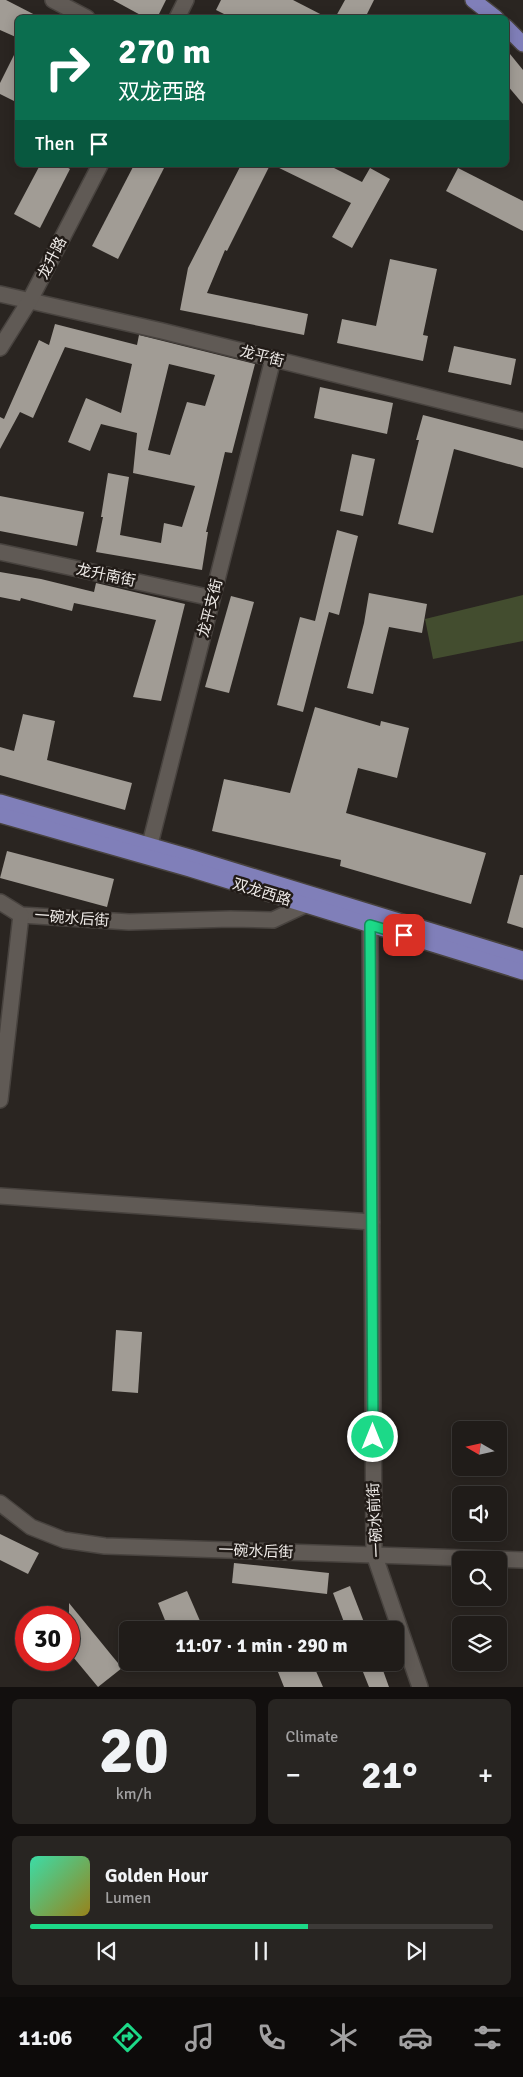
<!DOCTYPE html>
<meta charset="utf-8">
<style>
body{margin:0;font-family:Signika,"Noto Sans SC",sans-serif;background:#282522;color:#f1f3f6;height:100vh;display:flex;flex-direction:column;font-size:19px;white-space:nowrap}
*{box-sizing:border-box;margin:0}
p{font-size:16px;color:#a2a1a2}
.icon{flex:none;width:28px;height:28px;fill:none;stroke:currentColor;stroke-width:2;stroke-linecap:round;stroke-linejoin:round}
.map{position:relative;height:1687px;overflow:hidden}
.details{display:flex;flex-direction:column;gap:12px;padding:12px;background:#120f0e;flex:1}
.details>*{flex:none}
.top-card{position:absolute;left:15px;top:15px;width:494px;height:152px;border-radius:8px;box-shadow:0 2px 12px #0003,0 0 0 1px #3d3a38;background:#0b6e4f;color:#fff;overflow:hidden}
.needle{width:32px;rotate:279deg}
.tools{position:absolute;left:452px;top:1421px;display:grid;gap:10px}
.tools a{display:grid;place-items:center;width:55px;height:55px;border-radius:8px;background:#201c19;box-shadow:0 2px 12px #0003,0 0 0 1px #3d3a38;font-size:25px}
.speed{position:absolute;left:15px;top:1606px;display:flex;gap:10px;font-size:25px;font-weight:700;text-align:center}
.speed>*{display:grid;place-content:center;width:65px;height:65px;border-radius:50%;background:#201c19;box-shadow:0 2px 12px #0003,0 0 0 1px #3d3a38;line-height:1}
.speed .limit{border:8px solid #d22;background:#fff;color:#111}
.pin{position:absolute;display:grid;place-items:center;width:42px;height:42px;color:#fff;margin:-21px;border-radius:10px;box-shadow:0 2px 8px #0006}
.me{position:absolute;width:55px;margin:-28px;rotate:0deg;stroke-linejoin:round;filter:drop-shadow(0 0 4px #0008)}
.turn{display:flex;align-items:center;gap:18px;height:105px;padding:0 20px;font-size:22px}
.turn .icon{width:65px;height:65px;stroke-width:2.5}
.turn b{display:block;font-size:35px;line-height:42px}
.then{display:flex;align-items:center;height:48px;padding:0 20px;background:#0003;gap:10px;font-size:19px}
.big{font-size:38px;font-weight:700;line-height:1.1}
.details .widget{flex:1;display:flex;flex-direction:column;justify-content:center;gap:8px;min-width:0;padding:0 18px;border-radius:8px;background:#282522}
.details .dial{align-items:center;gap:0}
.dial b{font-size:65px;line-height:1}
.song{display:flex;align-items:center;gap:15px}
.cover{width:60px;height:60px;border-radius:8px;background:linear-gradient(135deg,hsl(160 70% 55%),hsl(50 70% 35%))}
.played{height:5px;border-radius:2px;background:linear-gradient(90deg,#1cd988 60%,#3d3a38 60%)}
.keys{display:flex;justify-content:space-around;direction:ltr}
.heat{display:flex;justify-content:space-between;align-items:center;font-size:28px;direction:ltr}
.details .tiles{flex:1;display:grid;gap:12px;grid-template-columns:1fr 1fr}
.widget:last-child{grid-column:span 2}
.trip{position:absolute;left:119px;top:1621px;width:285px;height:50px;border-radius:8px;background:#201c19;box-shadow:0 2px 12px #0003,0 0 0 1px #3d3a38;font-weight:700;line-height:50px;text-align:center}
.tab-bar{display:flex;height:80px;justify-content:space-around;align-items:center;background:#0d0b0a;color:#a2a1a2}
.tab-bar .icon{width:35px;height:35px}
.tab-bar .selected{color:#1cd988}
.tab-bar b{font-size:22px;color:#f1f3f6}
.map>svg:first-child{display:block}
.green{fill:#434d2f}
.building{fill:#a19c95;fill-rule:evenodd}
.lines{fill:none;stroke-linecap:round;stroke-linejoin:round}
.minor-casing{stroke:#48433f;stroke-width:18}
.major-casing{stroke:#48433f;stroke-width:18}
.minor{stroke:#605a55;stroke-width:15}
.major{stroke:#807fb9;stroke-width:15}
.route-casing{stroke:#128d58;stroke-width:12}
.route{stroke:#1cd988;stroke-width:9}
.labels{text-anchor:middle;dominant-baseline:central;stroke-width:5;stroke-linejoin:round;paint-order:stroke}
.street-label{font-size:15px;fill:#eeeae7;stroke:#211b17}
</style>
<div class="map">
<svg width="523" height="1687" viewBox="0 0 523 1687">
<rect width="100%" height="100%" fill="#2a2521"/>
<polygon class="green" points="523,595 523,641 433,659 425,619"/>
<g class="building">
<polygon points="0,0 6,0 41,18 18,18 18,38 0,30"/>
<polygon points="113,0 166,0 157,18 146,18"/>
<polygon points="221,0 293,0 328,18 232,18 216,10"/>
<polygon points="345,0 374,0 365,18 335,18"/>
<polygon points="18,47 18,103 0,94 0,83"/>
<polygon points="506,49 523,70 523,104 506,84"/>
<polygon points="40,165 63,165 70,169 40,228 14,214"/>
<polygon points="134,165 158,165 164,168 118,259 92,246"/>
<polygon points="241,165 270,165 227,251 225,250 207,293 308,314 304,335 180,310 188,268"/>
<polygon points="273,165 328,165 362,182 370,168 390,179 352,248 332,237 351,203"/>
<polygon points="458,168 523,201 523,231 446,191"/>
<polygon points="390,259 437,269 423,335 428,336 423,361 337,343 342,319 376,326"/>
<path d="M55,324L137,345L139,335L255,364L232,453L225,452L206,532H208L202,570L96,552L103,517H101L108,473L129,477L120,535L161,543L164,523L182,527L195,486L133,473L137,433L101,424L90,451L68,442L86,398L121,413L132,364L65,347L33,418L20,412L0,449V417L4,419L39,340L49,345ZM169,364L215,375L205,406L187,402L170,455L148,450Z"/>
<polygon points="454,346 516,359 511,385 448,372"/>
<polygon points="320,387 393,403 387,434 314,418"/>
<polygon points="423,415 523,441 523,468 454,449 433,533 398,524 419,440 416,440"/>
<polygon points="352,454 375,459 363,516 340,511"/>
<polygon points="0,496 84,512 77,546 0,531"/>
<polygon points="337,530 358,536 339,615 329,612 303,712 277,705 300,617 315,621"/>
<polygon points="0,572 41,579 94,592 96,583 185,604 161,701 133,697 156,620 74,603 72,611 21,598 20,601 0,597"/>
<polygon points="369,593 427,604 422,633 389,627 373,694 347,688 364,623"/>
<polygon points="231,596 254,602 229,693 205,687"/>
<polygon points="315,707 380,726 381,721 409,728 397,778 358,768 346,813 486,853 471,904 340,866 341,860 212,831 224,779 290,793"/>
<polygon points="23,714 55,721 47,760 132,783 125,810 0,775 0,747 14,751"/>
<polygon points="7,851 114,879 107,907 0,878"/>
<polygon points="520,875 523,875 523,928 507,923"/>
<polygon points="116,1330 142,1332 138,1393 112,1391"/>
<polygon points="0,1534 39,1553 28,1574 0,1560"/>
<polygon points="234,1563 329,1573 327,1594 232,1583"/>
<polygon points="350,1586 367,1630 347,1630 333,1593"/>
<polygon points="187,1591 204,1630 169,1630 158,1603"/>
<polygon points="69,1603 122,1668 98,1687 69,1652"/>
<polygon points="274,1662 312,1662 323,1687 284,1687"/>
<polygon points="359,1662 380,1662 389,1687 369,1687"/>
</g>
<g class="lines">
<defs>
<g id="minor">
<polyline points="53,0 87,18"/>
<polyline points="177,18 186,0"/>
<polyline points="0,294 162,331 523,421"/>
<polyline points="0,348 30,300 100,165"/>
<polyline points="0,552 212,598"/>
<polyline points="147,856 273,359"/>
<polyline points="0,902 21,915 129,922 230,919 273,920 305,905"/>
<polyline points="370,925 374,1554 420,1687"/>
<polyline points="0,1100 21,915"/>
<polyline points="0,1196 372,1222"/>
<polyline points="0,1503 31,1527 64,1540 105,1546 523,1560"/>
</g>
<g id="major">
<polyline points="473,0 496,18"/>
<polyline points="506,27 523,44"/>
<polyline points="0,802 193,858 523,959"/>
<polyline points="0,815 190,869 523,972"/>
</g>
</defs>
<use href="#minor" class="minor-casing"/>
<use href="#major" class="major-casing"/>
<use href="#minor" class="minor"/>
<use href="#major" class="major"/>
</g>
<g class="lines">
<defs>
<polyline id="route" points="373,1437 370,925 404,935"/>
</defs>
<use href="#route" class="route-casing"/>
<use href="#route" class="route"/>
</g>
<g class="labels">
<g class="street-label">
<text transform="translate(52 258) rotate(-63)">龙升路</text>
<text transform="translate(262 356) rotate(14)">龙平街</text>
<text transform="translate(106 575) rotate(12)">龙升南街</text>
<text transform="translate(210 608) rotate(-76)">龙平支街</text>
<text transform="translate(262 892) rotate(17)">双龙西路</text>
<text transform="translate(72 918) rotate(4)">一碗水后街</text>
<text transform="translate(375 1520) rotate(-93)">一碗水前街</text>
<text transform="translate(256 1551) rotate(2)">一碗水后街</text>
</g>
</g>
</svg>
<div class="tools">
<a><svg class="needle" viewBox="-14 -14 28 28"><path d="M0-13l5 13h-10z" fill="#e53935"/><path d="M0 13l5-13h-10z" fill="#a2a1a2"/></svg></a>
<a><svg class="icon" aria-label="sound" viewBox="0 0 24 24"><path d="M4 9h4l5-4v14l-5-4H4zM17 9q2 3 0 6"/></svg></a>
<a><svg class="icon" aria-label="search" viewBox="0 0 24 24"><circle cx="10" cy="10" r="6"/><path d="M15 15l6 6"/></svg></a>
<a><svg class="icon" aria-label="layers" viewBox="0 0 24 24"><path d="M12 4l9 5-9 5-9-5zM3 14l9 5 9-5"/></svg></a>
</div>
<div class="speed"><div class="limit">30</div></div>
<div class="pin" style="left:404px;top:935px;background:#d93025"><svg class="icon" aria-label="arrive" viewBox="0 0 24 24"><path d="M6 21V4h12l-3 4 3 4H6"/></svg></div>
<svg class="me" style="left:373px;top:1437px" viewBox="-20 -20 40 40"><circle r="17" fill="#1cd988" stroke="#fff" stroke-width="3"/><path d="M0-11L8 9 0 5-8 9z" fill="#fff"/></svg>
<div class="trip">11:07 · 1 min · 290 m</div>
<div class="top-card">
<div class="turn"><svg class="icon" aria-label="right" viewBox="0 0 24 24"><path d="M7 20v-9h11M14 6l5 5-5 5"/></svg><div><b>270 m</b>双龙西路</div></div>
<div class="then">Then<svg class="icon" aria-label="arrive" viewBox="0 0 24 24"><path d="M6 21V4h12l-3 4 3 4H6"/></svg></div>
</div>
</div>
<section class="details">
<div class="tiles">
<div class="widget dial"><b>20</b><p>km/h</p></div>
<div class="widget"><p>Climate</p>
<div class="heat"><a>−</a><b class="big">21°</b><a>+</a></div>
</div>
<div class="widget">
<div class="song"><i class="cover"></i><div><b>Golden Hour</b><p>Lumen</p></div></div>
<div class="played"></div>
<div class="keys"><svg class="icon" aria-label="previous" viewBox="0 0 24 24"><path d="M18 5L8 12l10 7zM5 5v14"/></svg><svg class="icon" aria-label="pause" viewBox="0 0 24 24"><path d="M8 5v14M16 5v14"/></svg><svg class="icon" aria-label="next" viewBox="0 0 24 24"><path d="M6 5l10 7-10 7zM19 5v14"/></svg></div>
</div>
</div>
</section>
<nav class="tab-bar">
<b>11:06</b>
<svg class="icon selected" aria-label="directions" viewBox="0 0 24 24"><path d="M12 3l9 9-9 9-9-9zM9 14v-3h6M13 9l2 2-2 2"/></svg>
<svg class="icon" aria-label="music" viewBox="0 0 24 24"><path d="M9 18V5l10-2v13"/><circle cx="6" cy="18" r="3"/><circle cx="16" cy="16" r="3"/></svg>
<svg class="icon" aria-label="phone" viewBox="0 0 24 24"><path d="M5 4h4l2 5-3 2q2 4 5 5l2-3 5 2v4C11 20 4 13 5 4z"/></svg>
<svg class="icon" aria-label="climate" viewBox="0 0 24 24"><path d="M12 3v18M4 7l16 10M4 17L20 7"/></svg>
<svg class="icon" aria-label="car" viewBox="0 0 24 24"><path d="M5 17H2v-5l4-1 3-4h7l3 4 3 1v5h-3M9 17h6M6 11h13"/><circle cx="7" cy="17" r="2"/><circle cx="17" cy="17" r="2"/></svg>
<svg class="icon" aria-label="filters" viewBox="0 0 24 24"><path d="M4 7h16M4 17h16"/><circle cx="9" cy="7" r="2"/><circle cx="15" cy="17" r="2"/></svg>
</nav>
